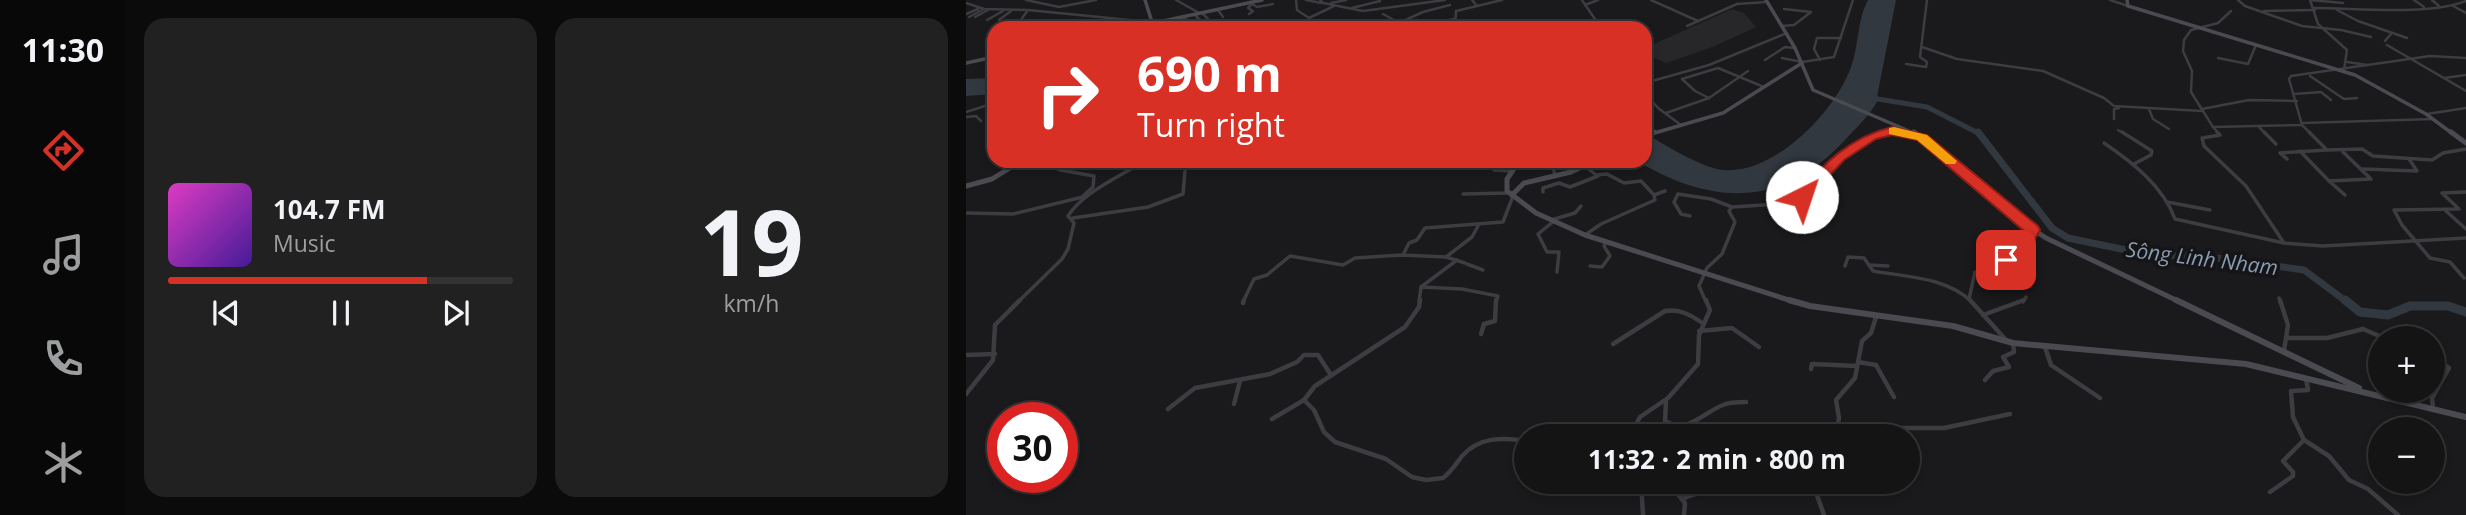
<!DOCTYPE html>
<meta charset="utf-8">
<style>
body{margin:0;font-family:"Open Sans",sans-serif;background:#212122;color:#f1f3f6;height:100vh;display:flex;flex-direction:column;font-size:26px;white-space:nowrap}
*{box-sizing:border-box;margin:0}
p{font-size:23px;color:#9d9ea0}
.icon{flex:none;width:38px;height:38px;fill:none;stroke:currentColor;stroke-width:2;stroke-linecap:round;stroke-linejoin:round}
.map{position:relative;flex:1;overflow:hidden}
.sheet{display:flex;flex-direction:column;gap:18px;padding:18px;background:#0b0b0c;width:840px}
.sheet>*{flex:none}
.banner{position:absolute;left:21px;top:21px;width:665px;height:147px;border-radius:21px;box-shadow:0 4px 10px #0003,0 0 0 2px #333334;background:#d93025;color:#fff;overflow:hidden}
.controls{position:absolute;left:1402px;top:326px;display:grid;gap:14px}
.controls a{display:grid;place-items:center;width:77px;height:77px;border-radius:50%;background:#141415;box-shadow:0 4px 10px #0003,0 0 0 2px #333334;font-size:35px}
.speed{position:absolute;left:21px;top:402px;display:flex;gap:14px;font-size:35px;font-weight:700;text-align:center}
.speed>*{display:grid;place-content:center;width:91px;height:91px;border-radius:50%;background:#141415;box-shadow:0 4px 10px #0003,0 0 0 2px #333334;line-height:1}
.speed .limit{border:10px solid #d22;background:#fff;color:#111}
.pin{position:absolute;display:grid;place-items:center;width:60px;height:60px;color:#fff;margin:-30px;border-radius:14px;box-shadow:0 4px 10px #0006}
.me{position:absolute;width:77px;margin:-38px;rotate:41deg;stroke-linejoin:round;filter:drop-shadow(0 0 5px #0008)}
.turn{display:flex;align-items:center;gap:24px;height:147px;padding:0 35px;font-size:32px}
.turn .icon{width:91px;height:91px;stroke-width:2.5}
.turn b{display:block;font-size:49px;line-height:60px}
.sheet .tile{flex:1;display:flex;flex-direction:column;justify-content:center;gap:10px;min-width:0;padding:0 24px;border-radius:21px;background:#212122}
.sheet .dial{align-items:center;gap:0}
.dial b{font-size:91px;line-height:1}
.song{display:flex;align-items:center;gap:21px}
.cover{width:84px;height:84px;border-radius:10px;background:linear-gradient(135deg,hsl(310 70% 55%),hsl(260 70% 35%))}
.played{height:7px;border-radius:4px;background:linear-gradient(90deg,#d93025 75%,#333334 75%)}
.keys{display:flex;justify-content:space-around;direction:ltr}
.sheet .tiles{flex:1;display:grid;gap:18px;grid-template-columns:repeat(2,1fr)}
.trip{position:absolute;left:548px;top:424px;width:406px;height:70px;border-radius:35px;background:#141415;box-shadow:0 4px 10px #0003,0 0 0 2px #333334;font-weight:700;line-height:70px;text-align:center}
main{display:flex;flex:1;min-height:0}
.tab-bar{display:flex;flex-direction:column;width:126px;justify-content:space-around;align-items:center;background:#080808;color:#9d9ea0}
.tab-bar .icon{width:49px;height:49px}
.tab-bar .selected{color:#d93025}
.tab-bar b{font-size:32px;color:#f1f3f6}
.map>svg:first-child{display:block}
.built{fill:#272629}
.water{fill:#31383f}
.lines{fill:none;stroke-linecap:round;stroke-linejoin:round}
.river-far2{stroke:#31383f;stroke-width:5}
.river-far1{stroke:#31383f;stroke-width:7}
.river{stroke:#31383f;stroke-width:9}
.street-far2{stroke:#3c3c41;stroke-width:2.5}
.street-far1{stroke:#3c3c41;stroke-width:3.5}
.street{stroke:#3c3c41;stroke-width:4.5}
.secondary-far2{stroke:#4a4b51;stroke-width:3.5}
.secondary-far1{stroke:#4a4b51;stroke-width:5}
.secondary{stroke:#4a4b51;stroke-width:6}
.route{fill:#d93025;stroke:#8d1f18;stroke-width:2}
.slow{fill:#f59e0b}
.labels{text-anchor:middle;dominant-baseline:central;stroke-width:7;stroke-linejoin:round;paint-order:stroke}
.water-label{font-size:21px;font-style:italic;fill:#899cb2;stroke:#151517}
</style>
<main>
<nav class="tab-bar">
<b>11:30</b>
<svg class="icon selected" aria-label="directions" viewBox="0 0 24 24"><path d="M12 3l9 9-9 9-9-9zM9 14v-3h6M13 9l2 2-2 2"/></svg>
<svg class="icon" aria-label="music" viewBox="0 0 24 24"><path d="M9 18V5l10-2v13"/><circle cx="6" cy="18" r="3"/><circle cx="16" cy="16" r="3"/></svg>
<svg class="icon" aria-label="phone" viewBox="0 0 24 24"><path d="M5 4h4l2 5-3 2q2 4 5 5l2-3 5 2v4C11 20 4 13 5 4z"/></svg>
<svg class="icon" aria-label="climate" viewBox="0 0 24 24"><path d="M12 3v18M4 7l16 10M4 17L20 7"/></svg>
</nav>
<section class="sheet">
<div class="tiles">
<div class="tile">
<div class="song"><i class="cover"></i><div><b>104.7 FM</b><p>Music</p></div></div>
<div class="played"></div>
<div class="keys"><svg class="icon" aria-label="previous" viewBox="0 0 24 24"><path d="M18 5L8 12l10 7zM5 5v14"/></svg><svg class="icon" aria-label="pause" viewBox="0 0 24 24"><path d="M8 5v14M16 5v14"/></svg><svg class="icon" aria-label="next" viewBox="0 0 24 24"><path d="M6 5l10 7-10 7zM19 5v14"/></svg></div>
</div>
<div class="tile dial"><b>19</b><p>km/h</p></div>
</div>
</section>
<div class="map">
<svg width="1500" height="515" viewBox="0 0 1500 515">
<rect width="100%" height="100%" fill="#1a1a1c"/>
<polygon class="built" points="766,9 778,13 790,27 749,46 700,63 679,54 679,48"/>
<g class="water">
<path d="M902,0H930L911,97L913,98C906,113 891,127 879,140C816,208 747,206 671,161H679V133C697,144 736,168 757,170C808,175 869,112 885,67C893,46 891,20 902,0Z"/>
<polygon points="28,78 28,94 0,96 0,79"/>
</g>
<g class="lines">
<polyline class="river-far2" points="906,98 961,107 1014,134"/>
<polyline class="river-far1" points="1012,132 1086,228 1102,238 1189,256 1228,255 1338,270 1381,302"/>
<polyline class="river" points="1379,300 1394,312 1422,315 1444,306 1482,306 1500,312"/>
<g class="street-far2">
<polyline points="60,0 93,7 130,0"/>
<polyline points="210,0 233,13"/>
<polyline points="330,0 331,10 343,18 368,6"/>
<polyline points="340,0 355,3"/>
<polyline points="354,0 357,3 397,11 479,0"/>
<polyline points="506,0 511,6"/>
<polyline points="616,0 635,28"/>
<polyline points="685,0 732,21"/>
<polyline points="1144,0 1162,6"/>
<polyline points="1272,0 1279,6 1336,26 1375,30 1405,37"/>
<polyline points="1344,0 1352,24 1381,50 1378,70"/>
<polyline points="1344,0 1377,3"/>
<polyline points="1448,0 1458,7"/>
<polyline points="1466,0 1473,6"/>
<polyline points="0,3 18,9 62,10 184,22"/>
<polyline points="365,3 380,0"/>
<polyline points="286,4 291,7 307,4"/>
<polyline points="619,5 632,0"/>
<polyline points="1487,6 1500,13"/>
<polyline points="386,8 414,1"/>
<path d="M1348,8C1390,8 1462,16 1500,1"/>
<polyline points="818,9 845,12"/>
<polyline points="252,10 257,17"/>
<polyline points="1371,10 1392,21 1441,38"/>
<polyline points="490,11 536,0"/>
<polyline points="1298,11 1349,10"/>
<polyline points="236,13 242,19"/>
<polyline points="0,14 12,9"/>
<polyline points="228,14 235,21"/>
<polyline points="283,14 287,11 282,8 286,4"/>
<polyline points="417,14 437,25 435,28"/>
<polyline points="3,17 16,10"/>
<polyline points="9,17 22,10"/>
<polyline points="217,17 227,26 236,25"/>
<polyline points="21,20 37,11"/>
<polyline points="33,20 45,11"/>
<polyline points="54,21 62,10"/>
<polyline points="188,23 195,28"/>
<polyline points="433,23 457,12 484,5"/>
<polyline points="458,26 488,19"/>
<polyline points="721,26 771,4 801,2"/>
<polyline points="816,26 828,25 845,12"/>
<polyline points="206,28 223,22"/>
<polyline points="489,28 490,11"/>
<polyline points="1419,41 1425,34"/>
<polyline points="1421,45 1500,91"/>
<polyline points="956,47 991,59 1077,71 1138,98 1148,106 1236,111"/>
<polyline points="816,58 836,62 868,57 887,0"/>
<polyline points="1252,58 1282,64 1290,45"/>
<polyline points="799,60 819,47 829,48"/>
<polyline points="854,60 848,49 851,38 875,38"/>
<polyline points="1381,62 1401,65"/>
<polyline points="24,64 28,62"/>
<polyline points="940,64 960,67 961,62 954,57 961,0"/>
<polyline points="1344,76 1378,99 1391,98"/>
<polyline points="1478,78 1500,75"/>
<polyline points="716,79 752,68 798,87"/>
<polyline points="716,79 729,91 743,98"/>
<polyline points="679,83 743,65 821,33"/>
<polyline points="679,93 692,108 715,125"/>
<polyline points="1328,94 1355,92 1365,100"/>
<polyline points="24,104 28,112"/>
<polyline points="1183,109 1187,119 1203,129"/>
<polyline points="1236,109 1283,100 1331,101"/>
<polyline points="0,112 28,103"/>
<polyline points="700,113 743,98 782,71"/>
<polyline points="1461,114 1500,108"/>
<polyline points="0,117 10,116 15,121"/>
<polyline points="1148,119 1148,109 1153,108"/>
<polyline points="1336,123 1467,119"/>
<polyline points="1336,125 1345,134"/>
<polyline points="1247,127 1225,92 1226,71 1217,51 1218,40 1225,30 1252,23 1265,11"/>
<polyline points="1293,127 1300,134"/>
<polyline points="1152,130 1159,134"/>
<polyline points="915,134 926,131 939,134"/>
<polyline points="1253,134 1247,127 1336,125 1323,79 1325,76 1464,56 1500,58"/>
</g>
<g class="street-far1">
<polyline points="930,132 954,137"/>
<polyline points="1156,132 1186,151 1185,155 1168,164"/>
<polyline points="1251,132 1254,135 1236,138 1238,146 1280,186 1318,243 1357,246 1500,238"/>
<polyline points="1298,132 1310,144"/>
<path d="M1138,143C1166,162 1197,186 1209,219L1318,243"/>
<polyline points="1361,150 1396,149 1407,156 1466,160 1477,153 1500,149"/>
<polyline points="1334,151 1363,181"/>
<polyline points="1377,152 1405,179 1363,181 1379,195"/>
<polyline points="1321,159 1314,153 1361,150 1343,132"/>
<polyline points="76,161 94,170 128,176 127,187 117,196"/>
<polyline points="586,161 589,176"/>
<polyline points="619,166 630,175 641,174 658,183 675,181 688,195"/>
<polyline points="1397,169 1451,171 1443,159"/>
<polyline points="528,170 546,171"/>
<polyline points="577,192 577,188 593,183 604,187 632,176"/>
<polyline points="497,194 542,193"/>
<polyline points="1201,202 1244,210"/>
<polyline points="1480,211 1500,229"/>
<polyline points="0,213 47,214 121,196"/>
<polyline points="724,216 715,214 708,202 712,194 745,199 766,207 814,204 836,197 867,163 906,136 922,132"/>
<polyline points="107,218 182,207 217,194 219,171"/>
<polyline points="585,220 609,213 615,206"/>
<polyline points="588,221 572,234 581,252 593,252 591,272"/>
<polyline points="619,235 635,224 689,200 688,195 699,191"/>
<polyline points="437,255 443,243 451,240 459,228 537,222 547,196"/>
<polyline points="480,257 506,237 512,226"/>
<polyline points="501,264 517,270"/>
<polyline points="903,265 922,266"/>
<polyline points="624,266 636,267 644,256 638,246 640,242"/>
<path d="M879,266L882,257L898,258L907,271C941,277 980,277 1006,302"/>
<polyline points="1498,278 1484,262 1464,258 1436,225 1428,210 1493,209 1476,193 1500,192"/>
<polyline points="455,287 496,289 532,296 530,302"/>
<polyline points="1313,298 1314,302"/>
<polyline points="1003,299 1009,272 1051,255 1066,230"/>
<path d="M52,302L96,259L102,249L108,223L102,216C117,192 155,176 178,161"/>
<polyline points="277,302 288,279 301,275 324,256 377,265 389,258 435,255 480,257 499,263"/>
<polyline points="453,302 455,287 491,260"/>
<polyline points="740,302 733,286 741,268 756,254 769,222 763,211 766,207"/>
<polyline points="1057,302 1060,297"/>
</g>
<g class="street">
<polyline points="1004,300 1040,340"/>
<polyline points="1314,300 1322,325 1318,351"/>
<polyline points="277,303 278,300"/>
<polyline points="1017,315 1058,300"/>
<polyline points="733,331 766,328 793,347"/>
<polyline points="515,334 518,324 529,321 530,300"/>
<polyline points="1321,338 1361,338 1397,329 1418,338"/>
<path d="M647,344L699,311C714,309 723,314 735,322"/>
<polyline points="1079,347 1085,365 1134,398"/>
<polyline points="0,355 29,354"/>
<polyline points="1466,357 1483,368 1466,398 1467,408"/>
<polyline points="892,362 910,365 928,397"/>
<polyline points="845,369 846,364 891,366"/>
<polyline points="1340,379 1342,390 1325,391 1327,417 1338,440 1363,456 1383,480 1402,489 1432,515"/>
<polyline points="1019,380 1027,371 1043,367 1037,357 1048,352 1047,343"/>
<polyline points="0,394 27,360 29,325 54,300"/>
<path d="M338,400L348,410L358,432L369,442L420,459L446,477L460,480L477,478C485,472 490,464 496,456C513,437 536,437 560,441"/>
<path d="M700,401L699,421C721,435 738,412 757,405C764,402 772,402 780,402"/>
<polyline points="268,404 274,381"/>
<polyline points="202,409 229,388 304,374 331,362 338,355 352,355 365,375"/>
<polyline points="306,419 338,400 349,386 439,327 453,307 454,300"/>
<polyline points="871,431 887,436"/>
<polyline points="657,436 667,434"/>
<polyline points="667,436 668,428 674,417 702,398 732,364 733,335 744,310 740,300"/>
<polyline points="870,436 873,418 870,400 889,378 896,341 905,333 910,317"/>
<polyline points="908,436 925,428 978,428 1044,414"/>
<polyline points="675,481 677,515"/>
<polyline points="702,481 719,503 718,515"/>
<polyline points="858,481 851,495 858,515"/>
<polyline points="1304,492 1327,476 1327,472 1317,461 1338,440"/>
<polyline points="716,499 751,486 772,484 808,493 838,486 852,493"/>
</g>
<g class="secondary-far2">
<polyline points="179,0 186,22"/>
<polyline points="800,0 829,48 847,90 950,134"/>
<polyline points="1161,0 1162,6 1389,75 1460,114 1487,134"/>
<polyline points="164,28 296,0"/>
<polyline points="0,63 28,57"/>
<polyline points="685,134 757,113 836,63"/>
</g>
<g class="secondary-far1">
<polyline points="948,132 1059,224 1080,238 1214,302"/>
<polyline points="1485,132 1500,143"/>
<polyline points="679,137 688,132"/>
<polyline points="553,161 541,179 541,191 570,213 619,235 829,302"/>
<polyline points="0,186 26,179 55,161"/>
<polyline points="546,195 558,183 605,172 628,161"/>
</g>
<g class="secondary">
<polyline points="823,300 844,306 987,326 1047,343 1280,364 1500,417"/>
<polyline points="1210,300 1393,388"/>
</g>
</g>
<path class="route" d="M926,127L961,135L1072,226L1074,230C1065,245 1056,269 1034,263L1032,260L1047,249L1058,231L951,140L926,135L910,139L878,160L841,200H830L828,197L830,194C859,163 884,137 926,127Z"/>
<polygon class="slow" points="928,127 961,135 991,161 989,164 980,164 951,140 923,134 923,128"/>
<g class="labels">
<g class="water-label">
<text transform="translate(1236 258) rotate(7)">Sông Linh Nham</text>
</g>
</g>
</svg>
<div class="controls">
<a>+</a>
<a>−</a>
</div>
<div class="speed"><div class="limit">30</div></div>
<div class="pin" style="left:1040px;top:260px;background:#d93025"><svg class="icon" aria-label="arrive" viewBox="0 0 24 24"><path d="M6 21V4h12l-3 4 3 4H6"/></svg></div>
<svg class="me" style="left:836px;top:197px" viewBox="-20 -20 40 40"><circle r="19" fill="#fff"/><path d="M0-13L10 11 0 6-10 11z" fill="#d93025"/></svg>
<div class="trip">11:32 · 2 min · 800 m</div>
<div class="banner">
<div class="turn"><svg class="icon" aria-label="right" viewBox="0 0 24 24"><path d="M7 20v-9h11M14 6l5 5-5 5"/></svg><div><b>690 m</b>Turn right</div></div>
</div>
</div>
</main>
